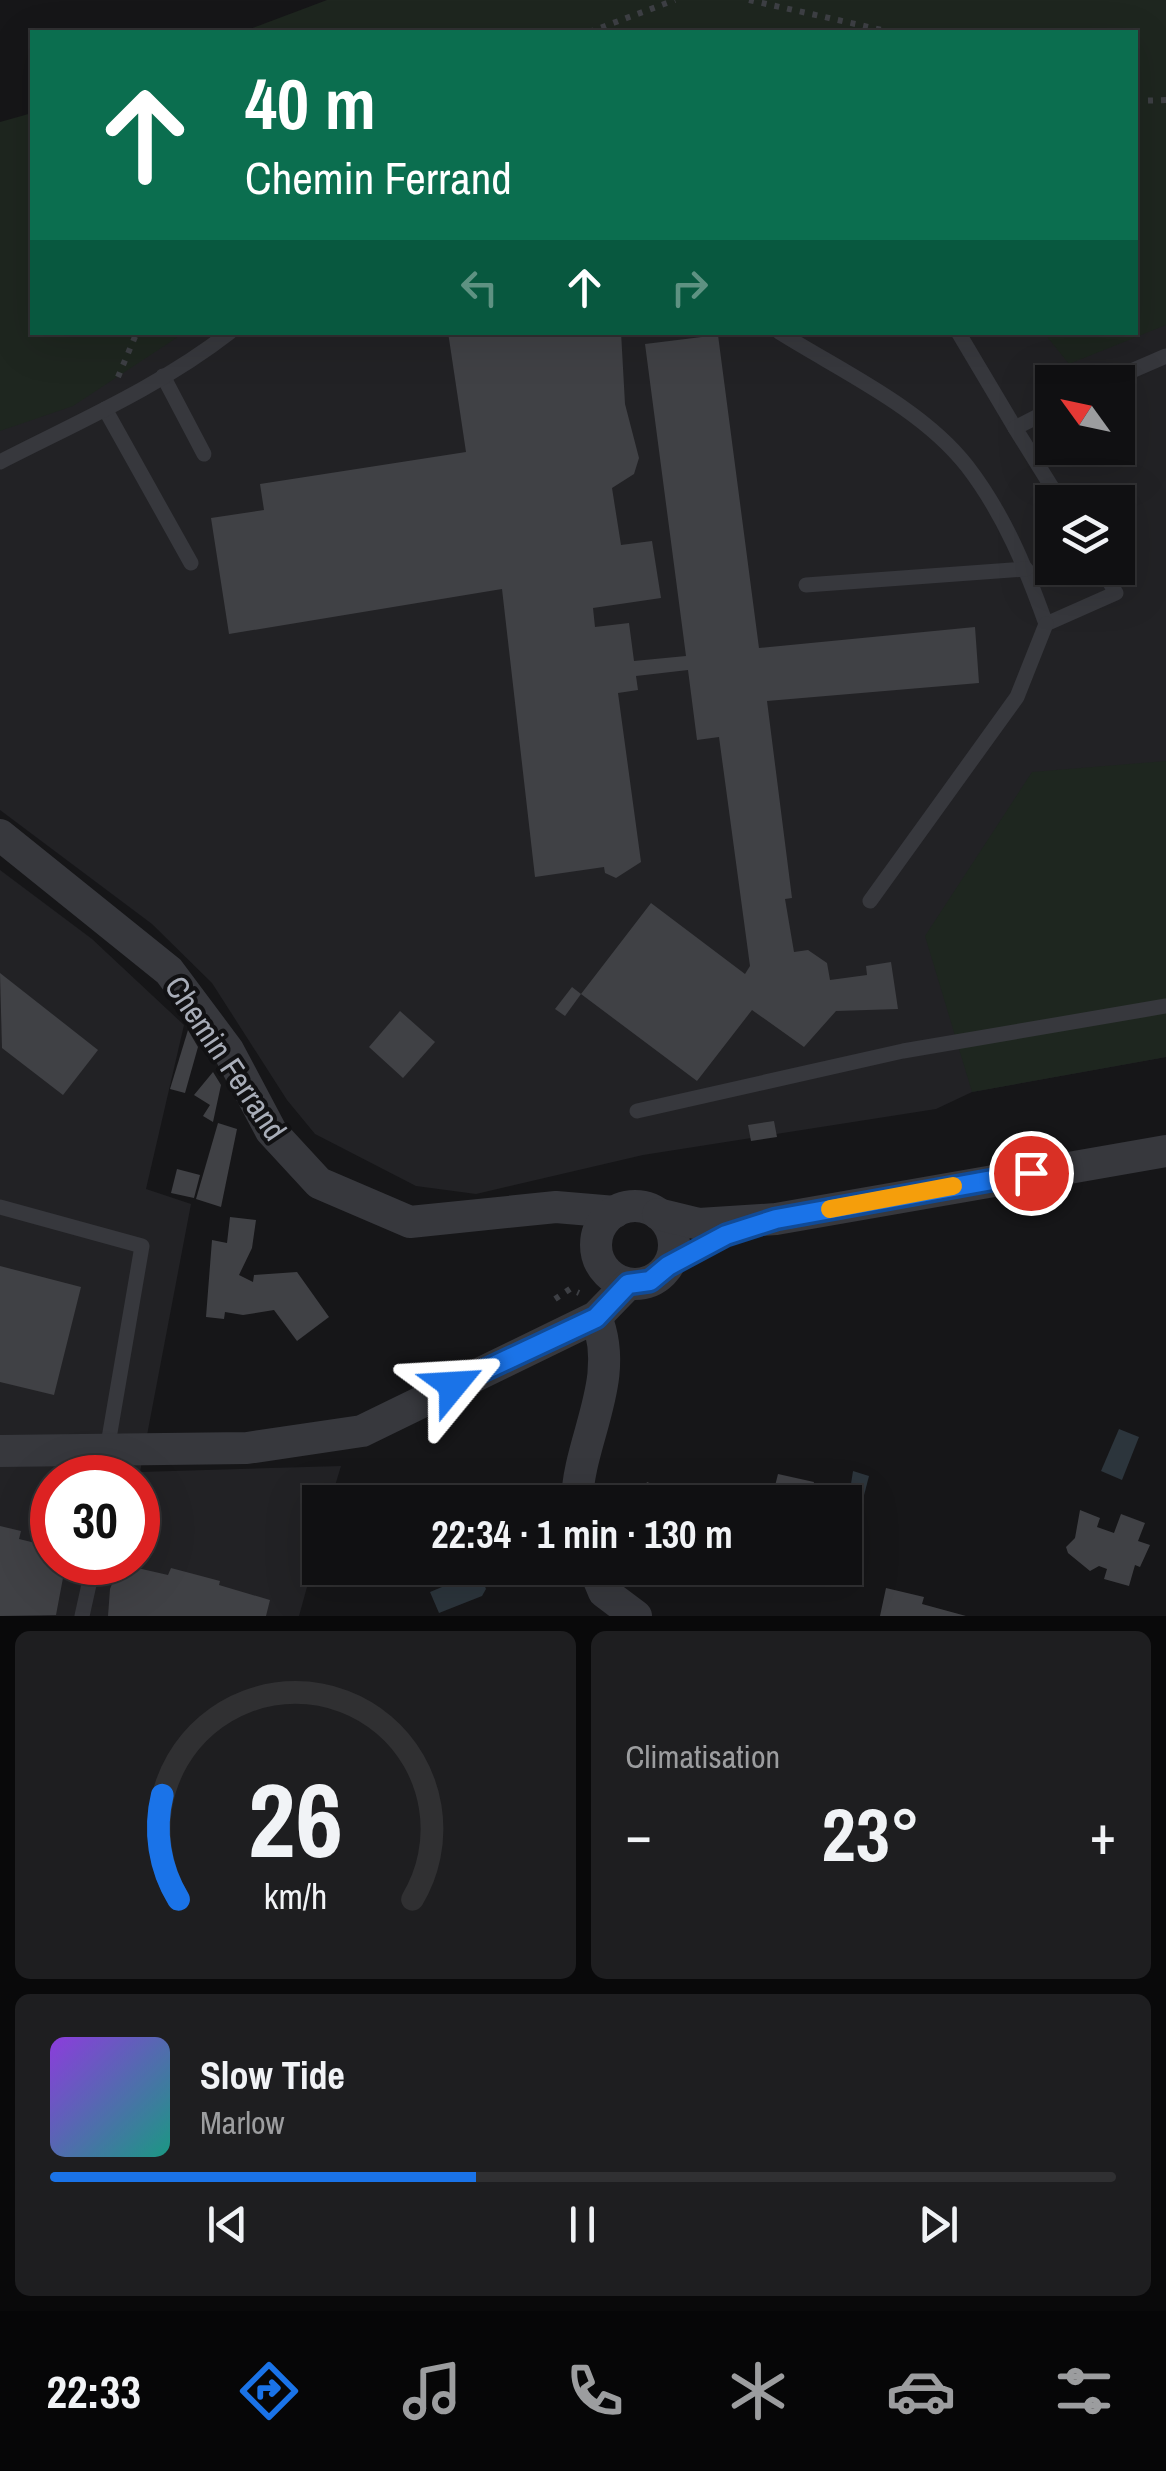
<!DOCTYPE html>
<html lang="fr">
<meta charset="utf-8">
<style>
body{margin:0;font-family:"Archivo Narrow",sans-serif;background:#1e1e20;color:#f1f3f6;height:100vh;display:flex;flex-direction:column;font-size:38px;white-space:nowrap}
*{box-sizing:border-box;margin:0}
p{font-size:32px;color:#9c9d9f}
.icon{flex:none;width:55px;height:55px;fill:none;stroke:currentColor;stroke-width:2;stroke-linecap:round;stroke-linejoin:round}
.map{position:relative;height:1616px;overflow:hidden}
.panel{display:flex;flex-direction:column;gap:15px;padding:15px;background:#09090a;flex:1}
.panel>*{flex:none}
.hud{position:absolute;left:30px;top:30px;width:1108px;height:305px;border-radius:0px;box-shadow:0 10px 40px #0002,0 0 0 2px #303032;background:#0b6e4f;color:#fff;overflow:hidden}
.needle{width:65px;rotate:303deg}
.fabs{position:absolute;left:1035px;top:365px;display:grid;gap:20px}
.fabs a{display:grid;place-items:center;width:100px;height:100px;border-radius:0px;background:#101012;box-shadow:0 10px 40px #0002,0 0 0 2px #303032;font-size:50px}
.speed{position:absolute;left:30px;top:1455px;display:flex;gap:20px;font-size:50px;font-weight:700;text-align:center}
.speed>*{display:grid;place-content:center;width:130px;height:130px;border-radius:50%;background:#101012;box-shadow:0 10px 40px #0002,0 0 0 2px #303032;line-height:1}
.speed .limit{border:15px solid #d22;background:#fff;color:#111}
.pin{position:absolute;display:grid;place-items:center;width:85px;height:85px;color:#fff;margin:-42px;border:5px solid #fff;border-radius:50%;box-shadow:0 2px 10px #0007}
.me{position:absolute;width:110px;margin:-55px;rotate:63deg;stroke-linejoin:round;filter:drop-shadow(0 0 8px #0008)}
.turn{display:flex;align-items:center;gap:35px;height:210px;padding:0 50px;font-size:45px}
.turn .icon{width:130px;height:130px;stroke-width:2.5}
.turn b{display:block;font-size:70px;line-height:85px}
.lanes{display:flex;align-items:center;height:95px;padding:0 50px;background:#0003;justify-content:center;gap:50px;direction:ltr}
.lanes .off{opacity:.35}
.big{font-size:75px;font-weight:700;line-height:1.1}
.panel .tile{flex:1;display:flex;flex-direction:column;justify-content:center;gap:15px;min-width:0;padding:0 35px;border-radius:15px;background:#1e1e20}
.panel .dial{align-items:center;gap:0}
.dial svg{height:260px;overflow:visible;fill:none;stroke:#303032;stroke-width:7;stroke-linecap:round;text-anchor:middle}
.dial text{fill:#f1f3f6;stroke:none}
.song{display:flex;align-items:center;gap:30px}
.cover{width:120px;height:120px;border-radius:15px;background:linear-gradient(135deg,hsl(270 70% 55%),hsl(170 70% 35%))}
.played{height:10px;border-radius:5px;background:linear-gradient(90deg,#1a73e8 40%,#303032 40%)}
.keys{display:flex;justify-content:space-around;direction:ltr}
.heat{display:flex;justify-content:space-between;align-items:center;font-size:55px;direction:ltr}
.panel .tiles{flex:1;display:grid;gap:15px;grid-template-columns:1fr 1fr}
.tile:last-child{grid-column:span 2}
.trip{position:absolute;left:302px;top:1485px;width:560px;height:100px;border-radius:0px;background:#101012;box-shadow:0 10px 40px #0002,0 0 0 2px #303032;font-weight:700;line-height:100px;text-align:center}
.dock{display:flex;height:160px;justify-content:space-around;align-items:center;background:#060607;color:#9c9d9f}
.dock .icon{width:70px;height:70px}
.dock .on{color:#1a73e8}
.dock b{font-size:45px;color:#f1f3f6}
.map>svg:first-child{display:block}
.built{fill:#222225;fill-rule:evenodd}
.green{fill:#1e261f}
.water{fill:#2c353c}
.building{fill:#404145}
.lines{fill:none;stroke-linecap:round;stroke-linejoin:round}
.path{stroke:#3d3f44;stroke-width:6;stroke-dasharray:5 8;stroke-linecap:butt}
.lane{stroke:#37383d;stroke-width:15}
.street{stroke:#37383d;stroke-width:32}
.route-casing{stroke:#114b97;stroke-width:25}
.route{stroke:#1a73e8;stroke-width:18}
.slow{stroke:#f59e0b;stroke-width:18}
.labels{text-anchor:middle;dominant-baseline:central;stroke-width:8;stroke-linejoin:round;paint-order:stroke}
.street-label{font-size:32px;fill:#a8adb8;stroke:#111113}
</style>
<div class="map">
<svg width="1166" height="1616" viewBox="0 0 1166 1616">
<rect width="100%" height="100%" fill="#161618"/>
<g class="built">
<path d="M1166,123V1057L972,1092L936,1109L643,1155L476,1194L416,1186L315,1134L287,1100L212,983L152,924L0,810V243L32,332H1135ZM1052,382H1118V448H1052ZM1052,502H1118V568H1052Z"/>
<path d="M0,870L92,939L184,1025L146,1189L191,1204L140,1472L341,1466L330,1502H320V1540L299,1616H0ZM52,1478H138V1562H52Z"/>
</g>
<g class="green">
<polygon points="327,0 1166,0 1166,325 1069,364 1044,333 1135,332 1135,32 242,32"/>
<polygon points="32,113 32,332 184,333 73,406 0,431 0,122"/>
<polygon points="1166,761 1166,1057 972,1092 925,936 1032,772"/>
</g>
<g class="water">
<polygon points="1119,1429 1139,1437 1122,1480 1101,1471"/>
<polygon points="853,1471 869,1476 856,1526 845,1523"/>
<polygon points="473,1574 475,1578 481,1576 486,1589 482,1596 439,1613 430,1592"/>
</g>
<g class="building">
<polygon points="448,332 621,332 625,404 639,458 634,474 612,488 621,545 652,541 661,598 593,608 595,627 629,623 634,661 686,656 645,344 718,335 759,648 975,627 979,683 767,701 792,898 785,899 794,952 808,950 827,963 830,980 867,975 866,966 891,962 898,1009 836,1011 804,1047 752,1010 697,1081 581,994 651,903 745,974 750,966 719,737 697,740 688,670 636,676 638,690 618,693 641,862 616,878 605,873 604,867 535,877 502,589 229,634 211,518 264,510 260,484 466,452"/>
<polygon points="0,973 98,1050 63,1095 2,1048"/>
<polygon points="572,987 581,994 565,1016 555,1009"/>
<polygon points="400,1011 435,1042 403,1078 369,1047"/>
<polygon points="188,1030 198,1047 185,1093 170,1089"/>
<polygon points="213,1072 221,1085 213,1122 203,1116 210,1105 194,1095"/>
<polygon points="774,1121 777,1137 751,1141 748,1125"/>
<polygon points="218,1123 237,1129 221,1207 196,1199"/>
<polygon points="177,1169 200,1175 194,1198 171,1193"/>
<polygon points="230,1217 256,1220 252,1248 239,1275 253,1282 254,1275 297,1272 329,1317 297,1341 274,1310 243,1315 225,1312 224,1319 206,1317 212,1240 227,1243"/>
<polygon points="0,1266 81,1287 54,1395 0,1382"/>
<polygon points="778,1474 814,1482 809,1502 771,1502"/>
<polygon points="647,1482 679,1495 676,1502 638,1502"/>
<polygon points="1080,1510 1100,1518 1097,1527 1114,1533 1121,1514 1145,1523 1138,1541 1150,1545 1140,1567 1135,1565 1129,1586 1104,1579 1107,1569 1099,1566 1090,1571 1068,1553 1066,1547 1075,1538"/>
<polygon points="0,1526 21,1531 19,1539 52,1547 52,1562 66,1562 56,1615 0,1616"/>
<polygon points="120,1564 168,1575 171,1568 220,1581 219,1585 270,1600 266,1616 108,1616 110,1589"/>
<polygon points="375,1568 417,1568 415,1587 373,1581"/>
<polygon points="886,1588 924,1597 922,1604 966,1616 880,1616"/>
</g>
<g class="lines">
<g class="path">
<polyline points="749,0 891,32"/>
<polyline points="589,32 675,0"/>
<polyline points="1135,101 1166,100"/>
<polyline points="118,377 137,332"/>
<polyline points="555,1299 570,1289 579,1293"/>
</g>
<g class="lane">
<path d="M779,332C841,371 922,408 967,466C1004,514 1026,568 1046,624L1116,593L1101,568"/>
<polyline points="958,332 1015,428"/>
<polyline points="163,376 204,454"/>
<polyline points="1106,382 1166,356"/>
<polyline points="105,409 191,563"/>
<polyline points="1052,409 1015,428 1061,502"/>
<path d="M0,462C78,422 161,386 230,332"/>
<polyline points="806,585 1026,569"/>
<polyline points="870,901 1017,697 1046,624"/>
<polyline points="637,1111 903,1051 1166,1006"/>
<polyline points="0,1207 142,1246 107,1450"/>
<polyline points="114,1478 120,1449"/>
<polyline points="82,1616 94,1562"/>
</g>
<g class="street">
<polyline points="0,835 169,971 228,1050 271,1131 319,1183 410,1222 556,1207 615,1212"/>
<circle cx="635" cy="1245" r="39"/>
<polyline points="658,1214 699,1224 776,1219 1166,1151"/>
<polyline points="0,1451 247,1448 362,1431 596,1317 628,1284"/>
<path d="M577,1502C578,1440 622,1380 596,1317"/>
<polyline points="594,1568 604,1592 636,1616"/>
</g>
</g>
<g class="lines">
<defs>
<polyline id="route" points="453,1385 596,1318 628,1284 650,1281 668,1266 726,1235 776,1219 1031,1173"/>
</defs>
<use href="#route" class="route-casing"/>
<use href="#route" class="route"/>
<polyline class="slow" points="830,1209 953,1186"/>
</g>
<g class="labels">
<g class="street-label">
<text transform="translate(226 1058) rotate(56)">Chemin Ferrand</text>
</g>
</g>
</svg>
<div class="fabs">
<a><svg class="needle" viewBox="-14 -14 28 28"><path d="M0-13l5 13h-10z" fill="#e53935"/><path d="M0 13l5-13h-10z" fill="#9c9d9f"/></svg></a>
<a><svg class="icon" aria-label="layers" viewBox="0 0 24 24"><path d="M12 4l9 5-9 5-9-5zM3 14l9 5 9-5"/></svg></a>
</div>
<div class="speed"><div class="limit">30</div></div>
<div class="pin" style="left:1031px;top:1173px;background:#d93025"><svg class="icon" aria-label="arrive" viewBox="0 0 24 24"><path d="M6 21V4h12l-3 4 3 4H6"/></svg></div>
<svg class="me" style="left:453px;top:1385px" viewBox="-20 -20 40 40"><path d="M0-17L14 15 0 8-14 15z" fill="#1a73e8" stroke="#fff" stroke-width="4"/></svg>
<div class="trip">22:34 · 1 min · 130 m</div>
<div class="hud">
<div class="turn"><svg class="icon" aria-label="ahead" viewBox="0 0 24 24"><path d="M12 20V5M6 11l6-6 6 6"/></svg><div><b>40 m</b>Chemin Ferrand</div></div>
<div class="lanes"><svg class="icon off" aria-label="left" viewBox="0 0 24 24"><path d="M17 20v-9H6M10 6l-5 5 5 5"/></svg><svg class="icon" aria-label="ahead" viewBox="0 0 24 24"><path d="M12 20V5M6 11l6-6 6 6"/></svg><svg class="icon off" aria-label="right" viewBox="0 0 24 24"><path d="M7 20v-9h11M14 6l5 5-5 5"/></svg></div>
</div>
</div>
<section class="panel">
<div class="tiles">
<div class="tile dial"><svg viewBox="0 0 100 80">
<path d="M14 69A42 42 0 1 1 86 69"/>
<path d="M14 69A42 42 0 0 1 9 37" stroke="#1a73e8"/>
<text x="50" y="56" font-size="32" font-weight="700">26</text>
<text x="50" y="72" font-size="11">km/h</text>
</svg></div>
<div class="tile"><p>Climatisation</p>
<div class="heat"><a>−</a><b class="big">23°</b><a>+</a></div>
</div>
<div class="tile">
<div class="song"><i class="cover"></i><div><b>Slow Tide</b><p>Marlow</p></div></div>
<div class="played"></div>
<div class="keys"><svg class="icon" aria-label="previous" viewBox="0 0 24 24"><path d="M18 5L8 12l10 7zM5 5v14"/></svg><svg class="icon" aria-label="pause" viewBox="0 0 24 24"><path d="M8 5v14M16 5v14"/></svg><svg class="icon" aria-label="next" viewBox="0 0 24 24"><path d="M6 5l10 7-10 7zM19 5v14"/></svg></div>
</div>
</div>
</section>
<nav class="dock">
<b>22:33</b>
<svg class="icon on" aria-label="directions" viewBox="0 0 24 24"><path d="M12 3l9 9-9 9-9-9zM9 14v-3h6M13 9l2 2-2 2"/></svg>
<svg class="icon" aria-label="music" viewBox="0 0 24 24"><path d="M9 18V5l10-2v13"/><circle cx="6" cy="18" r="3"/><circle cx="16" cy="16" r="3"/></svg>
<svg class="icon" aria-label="phone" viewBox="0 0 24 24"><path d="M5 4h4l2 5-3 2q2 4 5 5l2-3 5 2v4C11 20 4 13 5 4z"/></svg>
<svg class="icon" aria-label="climate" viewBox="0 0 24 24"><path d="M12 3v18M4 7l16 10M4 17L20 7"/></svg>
<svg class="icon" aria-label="car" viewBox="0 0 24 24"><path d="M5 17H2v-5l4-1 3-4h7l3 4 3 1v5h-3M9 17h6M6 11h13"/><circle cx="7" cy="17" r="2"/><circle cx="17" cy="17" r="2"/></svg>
<svg class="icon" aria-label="filters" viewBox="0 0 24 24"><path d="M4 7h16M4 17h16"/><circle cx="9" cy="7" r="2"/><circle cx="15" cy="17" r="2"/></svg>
</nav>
